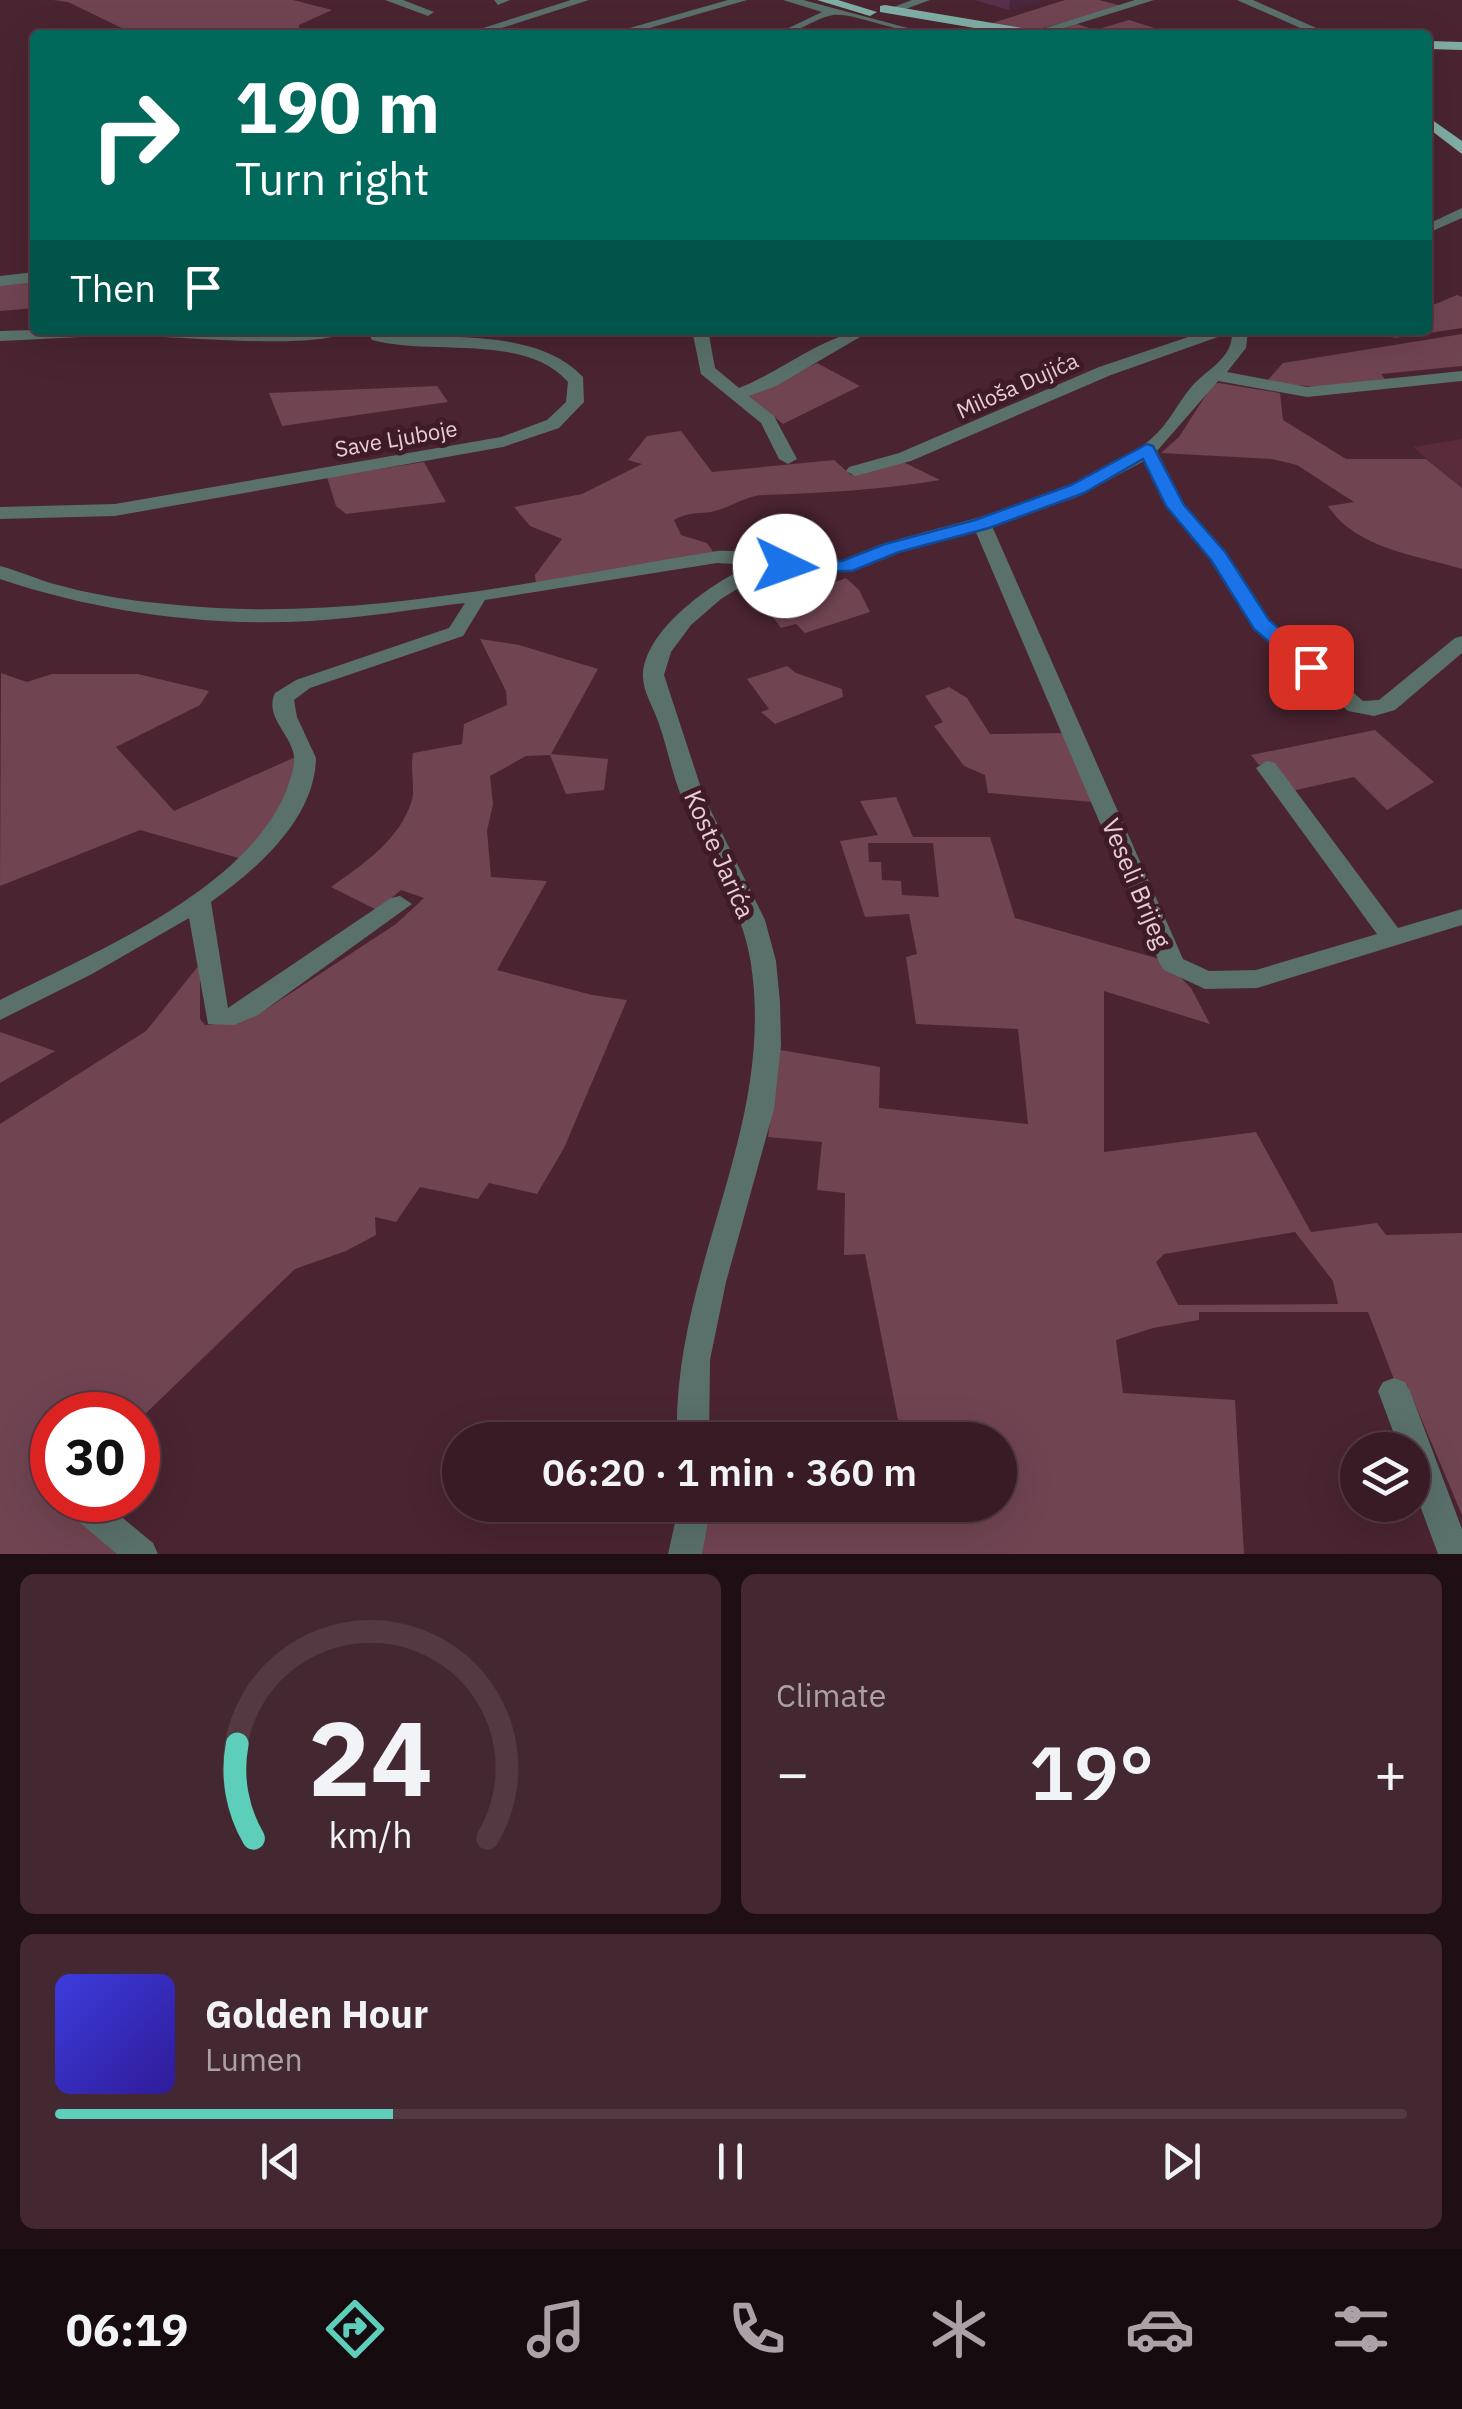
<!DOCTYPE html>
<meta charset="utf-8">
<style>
body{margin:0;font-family:"IBM Plex Sans",sans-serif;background:#432832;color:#f1f3f6;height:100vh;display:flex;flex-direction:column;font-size:38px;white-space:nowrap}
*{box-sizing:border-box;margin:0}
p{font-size:32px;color:#aba1a7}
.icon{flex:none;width:55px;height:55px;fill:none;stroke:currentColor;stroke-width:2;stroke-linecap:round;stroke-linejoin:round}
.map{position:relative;height:1554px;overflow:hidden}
.details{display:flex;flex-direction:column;gap:20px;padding:20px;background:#1f0f14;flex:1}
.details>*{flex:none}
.top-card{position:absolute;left:30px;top:30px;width:1402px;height:305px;border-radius:10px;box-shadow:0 10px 40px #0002,0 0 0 2px #523942;background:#00695c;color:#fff;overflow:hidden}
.controls{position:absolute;left:1340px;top:1432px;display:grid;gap:20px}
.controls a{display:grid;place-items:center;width:90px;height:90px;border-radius:50%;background:#381b25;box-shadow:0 10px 40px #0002,0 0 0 2px #523942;font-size:50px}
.speed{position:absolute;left:30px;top:1392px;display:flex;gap:20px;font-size:50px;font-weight:700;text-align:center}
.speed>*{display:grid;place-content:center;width:130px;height:130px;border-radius:50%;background:#381b25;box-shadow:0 10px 40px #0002,0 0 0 2px #523942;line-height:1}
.speed .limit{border:15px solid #d22;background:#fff;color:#111}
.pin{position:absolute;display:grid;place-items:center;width:85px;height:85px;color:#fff;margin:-42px;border-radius:20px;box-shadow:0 5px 15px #0006}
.me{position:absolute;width:110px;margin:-55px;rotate:93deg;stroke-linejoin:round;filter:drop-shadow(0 0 8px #0008)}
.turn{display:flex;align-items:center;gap:35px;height:210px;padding:0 40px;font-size:45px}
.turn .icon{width:130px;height:130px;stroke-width:2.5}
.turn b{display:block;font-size:70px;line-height:85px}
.then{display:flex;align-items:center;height:95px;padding:0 40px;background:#0003;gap:20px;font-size:38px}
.big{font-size:75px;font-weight:600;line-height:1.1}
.details .widget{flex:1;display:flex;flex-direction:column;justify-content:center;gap:15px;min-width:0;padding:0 35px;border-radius:15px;background:#432832}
.details .dial{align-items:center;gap:0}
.dial svg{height:260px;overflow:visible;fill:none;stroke:#523942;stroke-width:7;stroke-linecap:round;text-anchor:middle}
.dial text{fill:#f1f3f6;stroke:none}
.song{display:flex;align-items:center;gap:30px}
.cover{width:120px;height:120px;border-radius:15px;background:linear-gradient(135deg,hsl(240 70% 55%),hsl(250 70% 35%))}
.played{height:10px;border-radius:5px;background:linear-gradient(90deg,#5dceb9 25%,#523942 25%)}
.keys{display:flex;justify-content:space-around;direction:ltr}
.heat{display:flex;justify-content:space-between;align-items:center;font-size:55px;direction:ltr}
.details .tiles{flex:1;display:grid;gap:20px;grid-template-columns:1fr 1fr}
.widget:last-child{grid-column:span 2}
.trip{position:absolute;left:442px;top:1422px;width:575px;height:100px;border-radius:50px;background:#381b25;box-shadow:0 10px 40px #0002,0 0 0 2px #523942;font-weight:600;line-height:100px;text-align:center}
.menu{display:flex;height:160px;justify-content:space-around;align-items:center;background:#160b0f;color:#aba1a7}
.menu .icon{width:70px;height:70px}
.menu .on{color:#5dceb9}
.menu b{font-size:45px;color:#f1f3f6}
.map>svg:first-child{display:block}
.built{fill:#592b3b}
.green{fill:#714452;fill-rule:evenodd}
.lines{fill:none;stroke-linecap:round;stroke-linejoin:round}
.minor{fill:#5a706b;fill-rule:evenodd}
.major{fill:#80aea4;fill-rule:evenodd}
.wall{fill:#59304c}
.shaded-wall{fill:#48273e}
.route{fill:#1a73e8;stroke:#114b97;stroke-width:2.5}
.labels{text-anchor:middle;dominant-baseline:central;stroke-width:10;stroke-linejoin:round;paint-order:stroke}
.far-street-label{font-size:22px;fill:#e7cdd4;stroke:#3f1a27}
.street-label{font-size:25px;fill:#e7cdd4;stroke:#3f1a27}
</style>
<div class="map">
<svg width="1462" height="1554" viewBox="0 0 1462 1554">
<rect width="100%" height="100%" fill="#4a2431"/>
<polygon class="built" points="1462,439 1462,488 1413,447"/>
<g class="green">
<polygon points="53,0 293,0 332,10 299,25 298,35 136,35 68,2"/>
<polygon points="1065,0 1099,0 1122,6 1029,32 983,26"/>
<polygon points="1129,20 1170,33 1099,35 1056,31 1077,24 1095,30"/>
<polygon points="35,281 35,308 0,311 0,285"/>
<polygon points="1457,295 1462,297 1462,328 1395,338 1379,330 1428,330 1428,307"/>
<polygon points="1462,334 1462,366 1381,374 1385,379 1322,387 1265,383 1283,363"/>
<polygon points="817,363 860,386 783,424 749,396"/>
<path d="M1219,383L1280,393L1283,420L1346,459H1426L1462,488V569C1416,555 1356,549 1328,506L1354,502L1297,465L1272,459L1161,453L1179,437L1213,384Z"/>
<polygon points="437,386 448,402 282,426 269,393"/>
<path d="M681,431L712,472L834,460L851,475L901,461L940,480C881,490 823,493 762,495C745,496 728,509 711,512C696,514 688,512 674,520L681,535L707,543L714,553L536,584L535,575L562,539L530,526L514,507L582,494L642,464L628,460L647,436Z"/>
<polygon points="424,462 446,502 346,514 336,506 327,477"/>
<polygon points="846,578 859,590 870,612 805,633 796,624 781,628 766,608"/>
<path d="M480,639L519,645L598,669L551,754L608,759L604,790L566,794L550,755L526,756L490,776L493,804L487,831L491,877L547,881L497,970L592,995L627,1000L564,1148L537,1194L489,1183L478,1199L420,1187L396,1222L375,1217L376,1235L346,1251L295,1269L138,1421V1415H52V1500H75L122,1554H0V1124L146,1031L200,964V1019L205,1025L232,1022L262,1012L396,924L424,898L401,890L377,910L331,887C362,865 400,840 412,800C415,790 410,768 413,753L462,744L464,724L507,705L506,691Z"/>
<polygon points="787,666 796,673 842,689 843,697 775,724 761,712 769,709 747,679"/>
<path d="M1,673L27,682L52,674H138L209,691L200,705L116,747L174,811L300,755C293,793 269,830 242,859L140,830L0,886Z"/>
<polygon points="949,687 967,698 990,734 1065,733 1093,802 988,793 985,775 964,766 934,726 943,722 925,696"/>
<polygon points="1375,730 1434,782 1387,810 1354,777 1292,791 1272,763 1259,765 1251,755"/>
<path d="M896,797L913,837H990L1015,918L1163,960L1191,988L1210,1024L1104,991V1152L1256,1132L1311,1232L1377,1223L1386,1235L1462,1233V1515L1407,1385L1395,1382L1368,1312H1199V1320L1153,1328L1116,1340L1123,1393L1235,1400L1244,1554H702L705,1505H1000V1440H902L865,1254L844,1255L845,1193L817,1190L822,1142L768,1137L780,1050L880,1067L879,1108L1028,1124L1018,1029L916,1024L906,957L917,954L909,914L865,917L840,841L878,835L860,801ZM868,843H933L939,897L902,895L901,881L882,880L881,862H869ZM1295,1232L1333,1281L1338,1304L1178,1305L1156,1262L1164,1254Z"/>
<polygon points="0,1032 55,1051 0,1083"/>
</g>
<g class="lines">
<g class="minor">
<polygon points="385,0 403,0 434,12 428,16"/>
<polygon points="494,0 510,0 498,5"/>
<polygon points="571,0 589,0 480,35 461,35"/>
<polygon points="728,0 747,0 625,35 605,35"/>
<path d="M783,0H803L934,35C905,35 852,12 833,15C812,19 797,35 774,35L822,12Z"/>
<polygon points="912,0 930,0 892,14 886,10"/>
<polygon points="1135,0 1154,0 1042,35 1026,34"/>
<polygon points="1237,0 1253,0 1332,35 1316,35"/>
<polygon points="330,29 339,35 325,35"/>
<polygon points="1462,208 1462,218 1428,233 1428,224"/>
<polygon points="35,272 35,282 0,286 0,276"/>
<path d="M35,330H350C320,352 175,335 130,336C87,336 43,339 0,341V331Z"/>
<path d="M367,330H383L393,336C452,338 540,330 583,377L584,402L559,428L503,447L115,516L0,519V507L115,504L501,437L547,420L566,402L568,382C526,333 430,356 372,340Z"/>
<path d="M692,330H708L715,368L739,388C781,372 830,330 872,330L776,386L749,396L774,416L797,459L788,464L779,459L761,423L701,374Z"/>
<path d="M1209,330H1248L1246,348L1227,372L1307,387L1462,371V381L1307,397L1218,381L1157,451L1184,504L1226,553L1269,620L1363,701L1379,700L1455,638L1462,636V653L1395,710L1374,716L1348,711L1254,628L1211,560L1167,506L1144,461L1077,497L992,526L1183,959L1209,971L1256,970L1377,934L1256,768L1267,761L1275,763L1398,928L1462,909V925L1257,988L1205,989L1164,970L1160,964L975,530L909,549L846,572L778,571L753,579L721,599L691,625L671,652L664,675L704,797L765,920L776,961L780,1002L781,1045L774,1109L726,1282L710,1360L709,1440H677C672,1271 776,1132 751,964C742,905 708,857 684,803C673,778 668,750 659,724C654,708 642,691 643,674C646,628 714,581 752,565L717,563L485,600L463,636L310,688L294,700L297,717L316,758C315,819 257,869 211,902L228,1008L391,898L400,896L412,904L258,1015L234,1025L208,1024L189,918L92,974L0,1020V1000C92,953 251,889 288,786C291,776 295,767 294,756C291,734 264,717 275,693L296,680L449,628L465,603C414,609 362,618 311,621C207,627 98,612 0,579V566C20,571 38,580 58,585C108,599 165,605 217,608C377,617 558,577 717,551C757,549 798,568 839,562C861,558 882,544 903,538C988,514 1081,496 1151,439C1169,424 1178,402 1193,385C1209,368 1233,358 1232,332L1111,375L911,461L855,476L846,471L849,467L899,453L1099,367Z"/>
<polygon points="1394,1378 1405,1382 1410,1391 1462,1529 1462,1554 1438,1554 1412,1484 1412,1450 1400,1450 1378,1391 1383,1382"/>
<polygon points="69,1500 101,1500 153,1543 158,1554 117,1554 71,1515 67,1505"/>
<polygon points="679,1505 711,1505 702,1554 668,1554"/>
</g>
<g class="major">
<polygon points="817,0 838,0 877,12 870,16"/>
<polygon points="885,5 1040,31 1047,35 1016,35 880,12 880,6"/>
<polygon points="1428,41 1462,42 1462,50 1428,49"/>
<polygon points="1428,117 1462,141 1462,154 1428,128"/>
</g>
</g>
<polygon class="wall" points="974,0 1047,0 1009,10"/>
<polygon class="shaded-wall" points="1010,0 1047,0 1009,10"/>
<polygon class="route" points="1147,444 1153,446 1184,505 1226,553 1269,620 1318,663 1321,667 1318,671 1303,671 1254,629 1211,560 1166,506 1143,459 1084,493 989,528 899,552 852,571 785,571 775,566 785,560 842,561 885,544 975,520 1071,485"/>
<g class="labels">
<g class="far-street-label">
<text transform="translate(1017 385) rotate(-24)">Miloša Dujića</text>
<text transform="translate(396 438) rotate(-10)">Save Ljuboje</text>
</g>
<g class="street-label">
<text transform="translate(720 854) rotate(66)">Koste Jarića</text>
<text transform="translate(1137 883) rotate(67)">Veseli Brijeg</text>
</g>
</g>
</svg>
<div class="controls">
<a><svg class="icon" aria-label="layers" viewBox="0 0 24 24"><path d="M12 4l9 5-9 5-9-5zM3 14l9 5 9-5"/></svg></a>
</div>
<div class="speed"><div class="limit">30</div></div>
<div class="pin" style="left:1311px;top:667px;background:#d93025"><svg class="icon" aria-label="arrive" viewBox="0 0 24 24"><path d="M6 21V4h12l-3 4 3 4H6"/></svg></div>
<svg class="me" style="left:785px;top:566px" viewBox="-20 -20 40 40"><circle r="19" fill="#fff"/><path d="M0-13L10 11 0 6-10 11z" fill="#1a73e8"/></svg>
<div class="trip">06:20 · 1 min · 360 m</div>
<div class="top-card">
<div class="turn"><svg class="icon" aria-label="right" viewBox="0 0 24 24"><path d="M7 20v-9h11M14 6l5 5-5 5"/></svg><div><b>190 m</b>Turn right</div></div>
<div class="then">Then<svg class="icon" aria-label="arrive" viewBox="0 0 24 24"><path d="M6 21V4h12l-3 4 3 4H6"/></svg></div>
</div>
</div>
<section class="details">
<div class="tiles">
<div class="widget dial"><svg viewBox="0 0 100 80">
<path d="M14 69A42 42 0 1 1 86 69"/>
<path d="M14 69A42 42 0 0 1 9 40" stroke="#5dceb9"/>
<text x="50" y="56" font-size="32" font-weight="700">24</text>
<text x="50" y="72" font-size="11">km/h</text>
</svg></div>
<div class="widget"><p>Climate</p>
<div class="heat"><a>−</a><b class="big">19°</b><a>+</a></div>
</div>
<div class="widget">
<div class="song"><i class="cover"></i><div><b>Golden Hour</b><p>Lumen</p></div></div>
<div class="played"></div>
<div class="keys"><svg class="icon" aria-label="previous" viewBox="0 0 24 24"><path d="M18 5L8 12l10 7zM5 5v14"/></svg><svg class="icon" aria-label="pause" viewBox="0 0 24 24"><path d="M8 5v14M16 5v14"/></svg><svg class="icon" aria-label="next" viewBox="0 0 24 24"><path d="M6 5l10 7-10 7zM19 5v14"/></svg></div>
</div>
</div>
</section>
<nav class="menu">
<b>06:19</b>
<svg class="icon on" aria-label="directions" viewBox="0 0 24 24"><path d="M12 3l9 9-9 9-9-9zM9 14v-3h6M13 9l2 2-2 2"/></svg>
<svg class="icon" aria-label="music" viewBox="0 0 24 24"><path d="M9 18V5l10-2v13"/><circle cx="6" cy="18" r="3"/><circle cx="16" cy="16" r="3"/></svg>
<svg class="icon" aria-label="phone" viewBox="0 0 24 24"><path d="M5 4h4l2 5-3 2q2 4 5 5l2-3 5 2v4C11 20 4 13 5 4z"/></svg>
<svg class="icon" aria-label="climate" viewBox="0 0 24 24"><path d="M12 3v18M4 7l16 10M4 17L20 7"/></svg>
<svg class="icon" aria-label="car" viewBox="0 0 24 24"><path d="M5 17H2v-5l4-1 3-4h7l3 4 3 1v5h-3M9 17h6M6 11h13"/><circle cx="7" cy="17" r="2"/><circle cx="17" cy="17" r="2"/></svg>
<svg class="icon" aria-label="filters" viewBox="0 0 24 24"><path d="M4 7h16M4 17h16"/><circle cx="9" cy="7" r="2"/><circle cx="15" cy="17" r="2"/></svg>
</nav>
